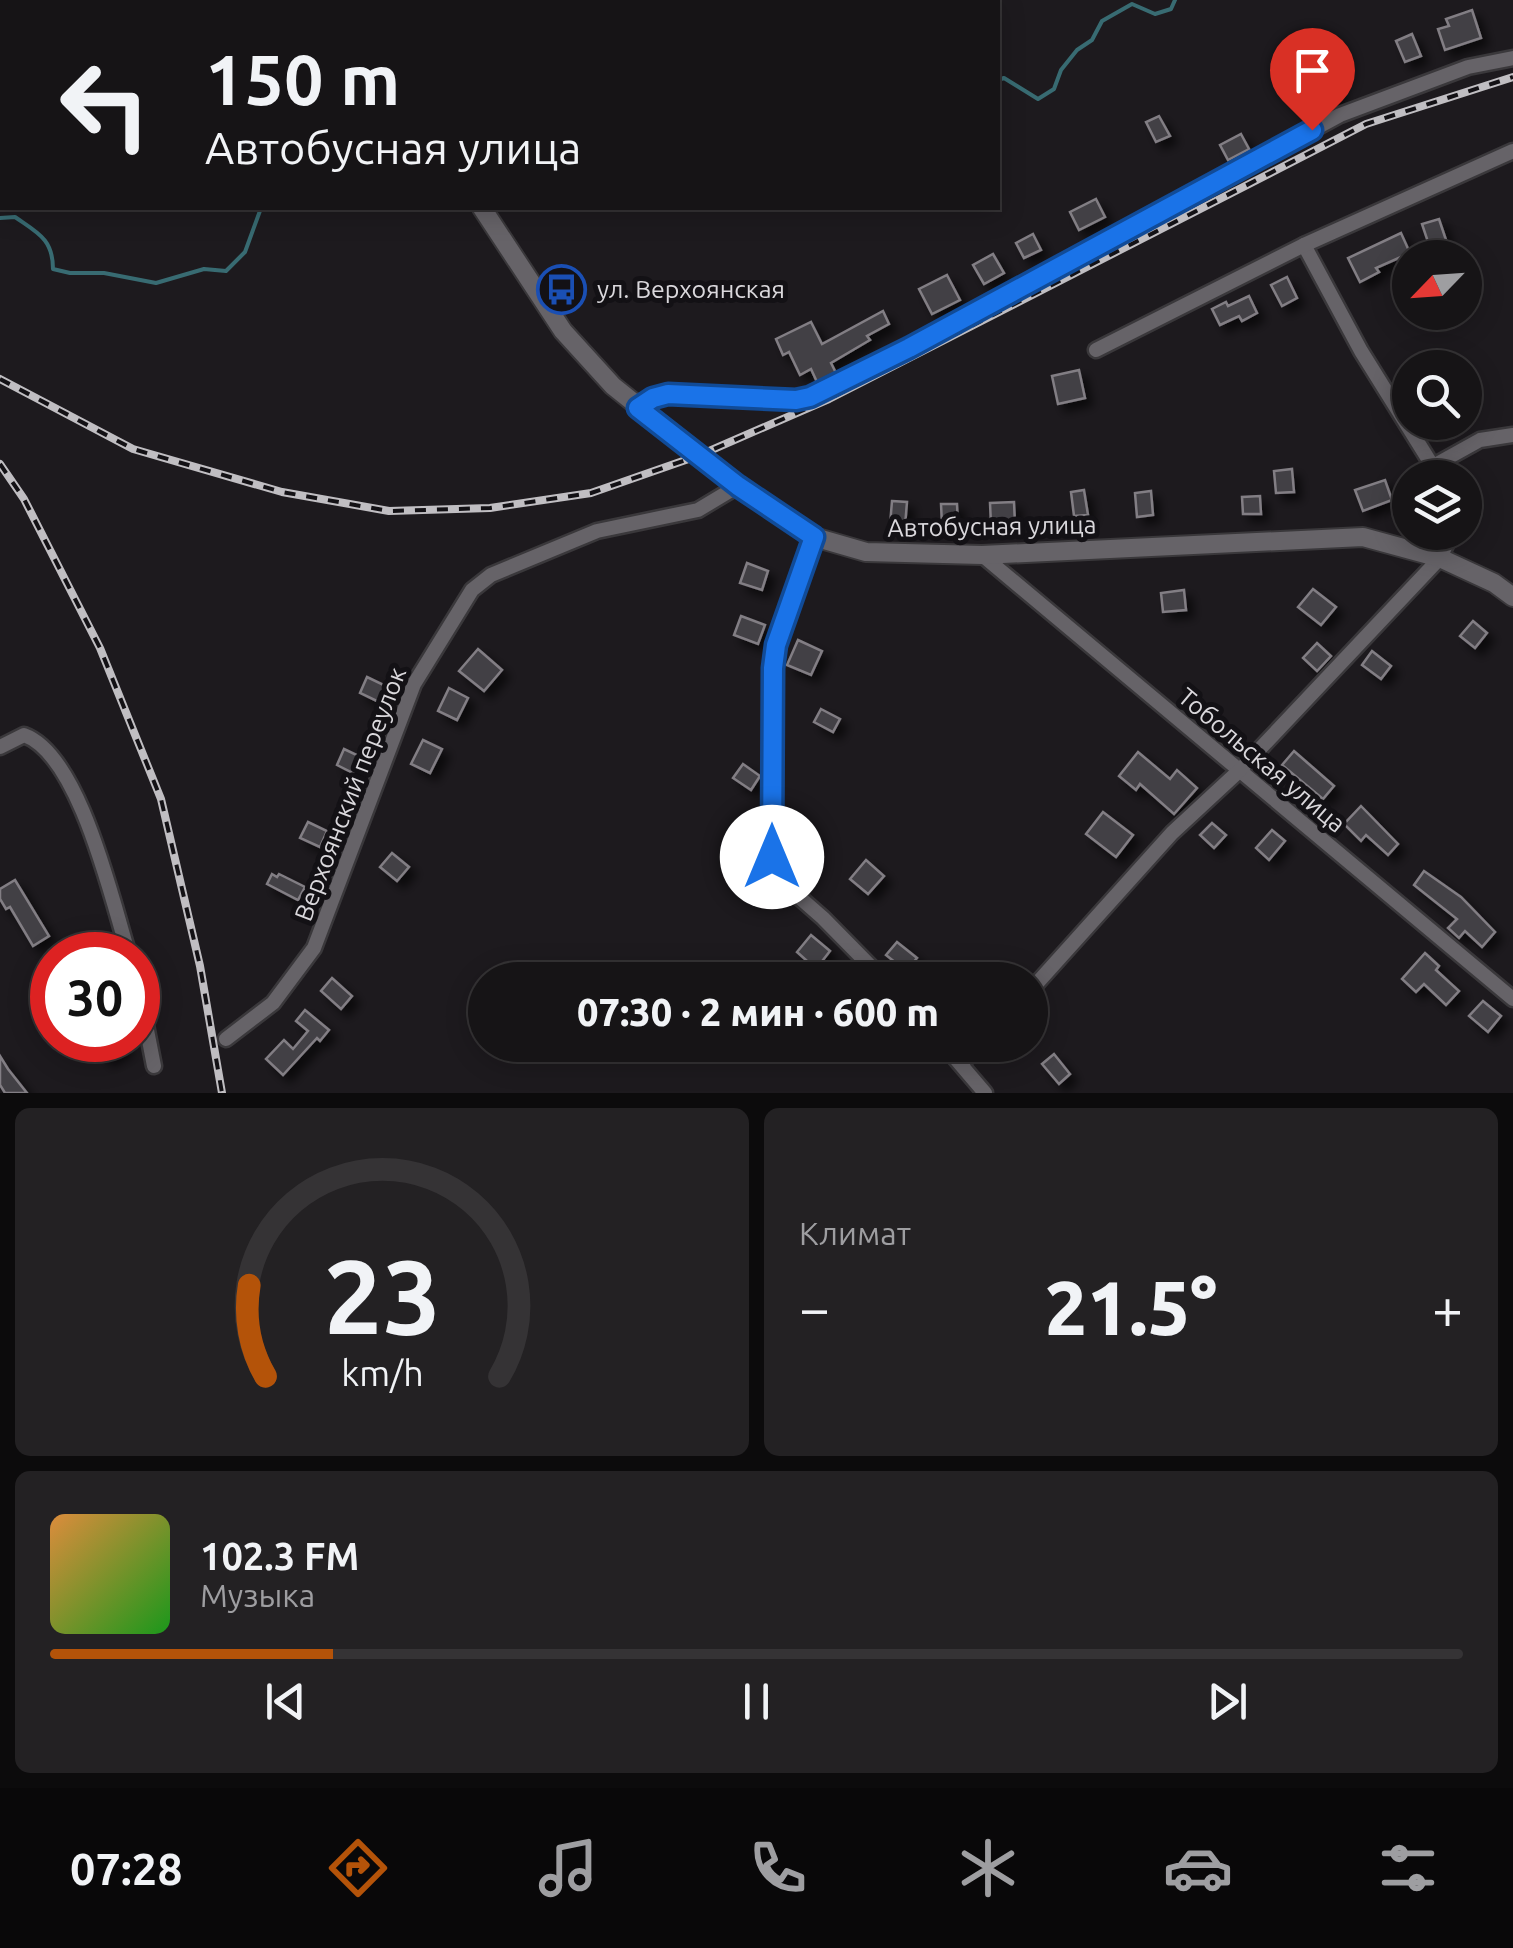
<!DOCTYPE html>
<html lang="ru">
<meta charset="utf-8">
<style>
body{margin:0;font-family:Ubuntu,sans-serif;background:#232123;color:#f1f3f6;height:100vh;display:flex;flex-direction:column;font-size:38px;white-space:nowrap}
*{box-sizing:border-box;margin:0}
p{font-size:32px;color:#9e9ea1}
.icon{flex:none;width:55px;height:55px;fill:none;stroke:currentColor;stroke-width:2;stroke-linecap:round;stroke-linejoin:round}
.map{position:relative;height:1093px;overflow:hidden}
.sheet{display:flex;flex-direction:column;gap:15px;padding:15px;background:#0c0b0c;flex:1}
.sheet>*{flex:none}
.guide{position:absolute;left:0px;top:0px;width:1000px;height:210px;box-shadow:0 5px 25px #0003,0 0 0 2px #353335;background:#161416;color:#f1f3f6;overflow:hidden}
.needle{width:65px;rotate:245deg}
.fabs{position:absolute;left:1392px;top:240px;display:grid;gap:20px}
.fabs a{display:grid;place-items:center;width:90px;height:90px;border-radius:50%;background:#161416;box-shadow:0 5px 25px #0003,0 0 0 2px #353335;font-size:50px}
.speed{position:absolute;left:30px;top:932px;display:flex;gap:20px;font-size:50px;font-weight:700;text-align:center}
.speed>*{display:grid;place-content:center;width:130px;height:130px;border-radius:50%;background:#161416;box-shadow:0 5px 25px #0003,0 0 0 2px #353335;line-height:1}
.speed .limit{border:15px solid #d22;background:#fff;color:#111}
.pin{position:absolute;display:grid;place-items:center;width:85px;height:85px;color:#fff;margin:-102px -42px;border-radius:50% 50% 50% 0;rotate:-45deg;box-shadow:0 0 10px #0007}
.pin .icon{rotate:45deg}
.me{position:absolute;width:110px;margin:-55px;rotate:0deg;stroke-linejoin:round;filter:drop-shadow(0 0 8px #0008)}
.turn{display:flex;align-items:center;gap:35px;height:210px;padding:0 40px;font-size:45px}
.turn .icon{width:130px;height:130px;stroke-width:2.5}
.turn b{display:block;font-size:70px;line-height:85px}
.big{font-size:75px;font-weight:800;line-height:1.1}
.sheet .card{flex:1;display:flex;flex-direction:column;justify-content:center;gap:15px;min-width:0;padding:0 35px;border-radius:15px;background:#232123}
.sheet .dial{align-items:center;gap:0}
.dial svg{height:260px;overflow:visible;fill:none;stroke:#353335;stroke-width:7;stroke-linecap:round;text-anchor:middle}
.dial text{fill:#f1f3f6;stroke:none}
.song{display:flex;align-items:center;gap:30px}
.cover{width:120px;height:120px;border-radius:15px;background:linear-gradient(135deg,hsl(30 70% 55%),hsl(120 70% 35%))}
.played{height:10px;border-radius:5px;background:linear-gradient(90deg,#b45309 20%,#353335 20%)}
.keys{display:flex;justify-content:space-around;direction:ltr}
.heat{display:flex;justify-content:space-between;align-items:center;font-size:55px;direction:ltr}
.sheet .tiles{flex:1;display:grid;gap:15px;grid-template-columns:1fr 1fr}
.card:last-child{grid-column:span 2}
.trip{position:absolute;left:468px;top:962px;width:580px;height:100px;border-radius:50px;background:#161416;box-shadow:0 5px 25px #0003,0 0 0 2px #353335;font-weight:800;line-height:100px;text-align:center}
.tab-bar{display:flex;height:160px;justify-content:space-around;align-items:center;background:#090809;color:#9e9ea1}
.tab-bar .icon{width:70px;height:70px}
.tab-bar .selected{color:#b45309}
.tab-bar b{font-size:45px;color:#f1f3f6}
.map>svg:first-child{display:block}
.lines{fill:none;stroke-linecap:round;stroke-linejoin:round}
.stream{stroke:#386b72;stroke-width:4}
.building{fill:#434045;stroke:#827e84;stroke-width:2.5;filter:url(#shadow)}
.minor-casing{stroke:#3a383b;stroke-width:19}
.tertiary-casing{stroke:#3a383b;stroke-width:22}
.minor{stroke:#666368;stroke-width:14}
.tertiary{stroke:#666368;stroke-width:18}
.rail-casing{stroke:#c0bec2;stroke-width:8}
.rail{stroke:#131115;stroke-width:4;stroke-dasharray:11;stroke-linecap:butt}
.route-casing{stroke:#114b97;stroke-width:25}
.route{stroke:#1a73e8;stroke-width:18}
.labels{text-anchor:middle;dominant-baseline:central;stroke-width:10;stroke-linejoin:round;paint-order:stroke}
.poi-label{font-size:25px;fill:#dad8dc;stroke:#131115;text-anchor:start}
.street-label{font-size:25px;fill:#dad8dc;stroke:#131115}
</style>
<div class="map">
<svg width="1513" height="1093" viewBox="0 0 1513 1093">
<defs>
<filter id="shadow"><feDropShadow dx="7" dy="7" stdDeviation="5" flood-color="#0009"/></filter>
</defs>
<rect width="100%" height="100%" fill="#1d1a1e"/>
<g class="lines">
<g class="stream">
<polyline points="998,80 1004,78 1038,99 1054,89 1061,70 1077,50 1092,40 1102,21 1132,4 1155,14 1171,9 1175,0"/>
<path d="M0,218L15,217C38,233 53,239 53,269L70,273H104L156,283L204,269L226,271L245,252L261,208"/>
</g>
</g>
<g class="building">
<polygon points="1472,10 1481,38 1445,50 1438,29 1449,26 1446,19"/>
<polygon points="1412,34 1421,56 1405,62 1396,41"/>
<polygon points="1332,76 1339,98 1314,106 1306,84"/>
<polygon points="1159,116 1170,136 1156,142 1146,122"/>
<polygon points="1241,134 1249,149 1228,160 1220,145"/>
<polygon points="1096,199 1105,217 1079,230 1070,212"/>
<polygon points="1439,219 1446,240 1429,245 1422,224"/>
<polygon points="1401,233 1410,253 1376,268 1379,272 1360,282 1348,258"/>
<polygon points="1033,234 1041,250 1024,258 1016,243"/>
<polygon points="993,254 1004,273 984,284 973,265"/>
<polygon points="947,275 960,300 932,314 919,289"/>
<polygon points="1287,277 1297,298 1282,306 1271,285"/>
<polygon points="1249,296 1257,313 1242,321 1239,316 1220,325 1212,309 1226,302 1228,306"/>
<polygon points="883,311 889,324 867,336 870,340 831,363 836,373 817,382 811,369 800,375 789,352 783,355 776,339 811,322 822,344"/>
<polygon points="1079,370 1085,398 1058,404 1052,376"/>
<polygon points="1292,469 1294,492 1276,493 1274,471"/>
<polygon points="1385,480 1392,500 1363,511 1355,490"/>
<polygon points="1084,490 1088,515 1074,516 1071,492"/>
<polygon points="1151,491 1153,515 1137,517 1135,493"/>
<polygon points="1260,496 1261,514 1243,514 1242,497"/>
<polygon points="892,501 907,502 905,526 890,525"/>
<polygon points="1014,502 1015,524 991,525 990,503"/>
<polygon points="941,504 957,504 958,525 942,525"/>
<polygon points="747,563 768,571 762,590 740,583"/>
<polygon points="1313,589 1336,607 1321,625 1298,607"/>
<polygon points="1184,590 1186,610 1163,612 1161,593"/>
<polygon points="741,616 765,625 758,644 734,635"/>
<polygon points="1473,621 1487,633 1475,648 1460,636"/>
<polygon points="798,640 822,651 811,675 787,665"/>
<polygon points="1317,643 1331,656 1317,671 1303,658"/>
<polygon points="478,649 502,670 484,691 459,671"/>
<polygon points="1372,651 1391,666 1381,679 1362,665"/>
<polygon points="367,677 388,687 381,703 360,693"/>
<polygon points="449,688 468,698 457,720 438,711"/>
<polygon points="821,709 840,719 833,732 814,722"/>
<polygon points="423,740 442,749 430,773 411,764"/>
<polygon points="344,749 361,757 353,773 337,765"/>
<polygon points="1294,751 1334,786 1323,799 1282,765"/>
<polygon points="1138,752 1170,779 1177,770 1197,788 1174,814 1140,784 1136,790 1119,776"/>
<polygon points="743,764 760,776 751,790 733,778"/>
<polygon points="1361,806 1398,844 1388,855 1366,835 1361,841 1344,824"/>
<polygon points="1103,812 1133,835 1116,857 1086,834"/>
<polygon points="308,822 327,831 320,847 300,838"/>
<polygon points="1212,823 1226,835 1214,848 1200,835"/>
<polygon points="790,827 814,842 801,862 787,853 792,845 783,840"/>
<polygon points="1272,830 1285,841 1269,860 1256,848"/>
<polygon points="392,853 409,867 397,881 380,867"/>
<polygon points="866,860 884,876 868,894 850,879"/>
<polygon points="1424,871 1461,897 1495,932 1482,947 1465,931 1459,938 1448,928 1457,919 1414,885"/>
<polygon points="272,874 277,877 279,874 305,887 298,900 267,884"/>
<polygon points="15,880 49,936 33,946 10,907 6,909 0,899 0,889"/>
<polygon points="811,935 830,951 816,969 797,952"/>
<polygon points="897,942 917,958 906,971 886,955"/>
<polygon points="1425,953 1439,966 1436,970 1459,991 1446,1005 1424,984 1416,992 1402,979"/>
<polygon points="332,978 352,996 341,1009 321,991"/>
<polygon points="1483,1001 1501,1016 1488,1032 1469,1016"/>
<polygon points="305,1010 329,1030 320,1041 317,1038 283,1075 266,1059 284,1040 293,1049 308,1031 296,1021"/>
<polygon points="94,1040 120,1040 125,1048 106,1059"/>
<polygon points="1054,1054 1070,1074 1059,1084 1042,1064"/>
<polygon points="0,1056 8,1069 27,1093 5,1093 0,1085"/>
</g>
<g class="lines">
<defs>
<g id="minor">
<polyline points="1304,245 1361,351 1440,478"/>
<polyline points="1096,350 1304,245 1513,151"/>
<polyline points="638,408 653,398 668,394 796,400 810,397 909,349 1340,115 1468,67 1513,58"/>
<polyline points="1435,465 1480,440 1513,435"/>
<polyline points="814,537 776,645 773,668 772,857 783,883 823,918 884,980"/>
<polyline points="982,555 1513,999"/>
<path d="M0,747L24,735C80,755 112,901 129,955"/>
<polyline points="138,984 154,1066"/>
<polyline points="1030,991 1172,833 1240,770 1440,558 1452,532"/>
<polyline points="226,1039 273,1003 314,948 414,684 472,590 491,575 597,531 698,510 738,486"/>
<polyline points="944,1045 985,1093"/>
<polyline points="961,1064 979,1045"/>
</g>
<g id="tertiary">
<polyline points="353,0 355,2"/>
<polyline points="482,208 563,331 613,386 738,486 814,537 866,552 982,555 1363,537 1440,558 1494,583 1513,597"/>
</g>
</defs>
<use href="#minor" class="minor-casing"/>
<use href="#tertiary" class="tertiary-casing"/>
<use href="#minor" class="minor"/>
<use href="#tertiary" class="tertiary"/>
<defs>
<g id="rail">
<polyline points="0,379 133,449 282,492 389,511 490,508 591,493 700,455 829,399 1366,124 1513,77"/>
<polyline points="0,464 24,499 100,648 161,799 200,966 222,1093"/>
</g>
</defs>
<use href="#rail" class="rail-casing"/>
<use href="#rail" class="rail"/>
</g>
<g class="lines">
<defs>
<polyline id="route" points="772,857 773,668 776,645 814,537 738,486 638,408 653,398 668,394 796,400 810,397 909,348 1312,130"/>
</defs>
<use href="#route" class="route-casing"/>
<use href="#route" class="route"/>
</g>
<defs>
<symbol id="bus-ring" viewBox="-11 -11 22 22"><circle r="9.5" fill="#131115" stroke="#1a4fb4" stroke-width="1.5"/><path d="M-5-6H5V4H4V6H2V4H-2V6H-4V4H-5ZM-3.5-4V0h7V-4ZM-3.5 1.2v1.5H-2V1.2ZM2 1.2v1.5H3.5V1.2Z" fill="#1a4fb4"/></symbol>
</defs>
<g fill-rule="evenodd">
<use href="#bus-ring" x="534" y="262" width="55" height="55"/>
</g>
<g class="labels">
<g class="poi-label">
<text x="597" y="289">ул. Верхоянская</text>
</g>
<g class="street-label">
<text transform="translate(992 526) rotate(-1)">Автобусная улица</text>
<text transform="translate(1262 760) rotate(40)">Тобольская улица</text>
<text transform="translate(350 794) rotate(-69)">Верхоянский переулок</text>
</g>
</g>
</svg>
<div class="fabs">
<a><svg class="needle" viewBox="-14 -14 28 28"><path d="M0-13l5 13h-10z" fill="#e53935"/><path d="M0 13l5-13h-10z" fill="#9e9ea1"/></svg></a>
<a><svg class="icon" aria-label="search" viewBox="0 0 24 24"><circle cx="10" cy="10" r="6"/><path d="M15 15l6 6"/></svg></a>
<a><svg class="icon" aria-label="layers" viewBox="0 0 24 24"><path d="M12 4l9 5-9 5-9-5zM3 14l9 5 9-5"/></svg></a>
</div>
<div class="speed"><div class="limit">30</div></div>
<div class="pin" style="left:1312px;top:130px;background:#d93025"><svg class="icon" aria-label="arrive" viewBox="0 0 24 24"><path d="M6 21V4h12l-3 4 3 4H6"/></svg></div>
<svg class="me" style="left:772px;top:857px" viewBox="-20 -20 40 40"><circle r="19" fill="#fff"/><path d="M0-13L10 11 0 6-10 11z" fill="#1a73e8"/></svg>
<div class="trip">07:30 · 2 мин · 600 m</div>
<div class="guide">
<div class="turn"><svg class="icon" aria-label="left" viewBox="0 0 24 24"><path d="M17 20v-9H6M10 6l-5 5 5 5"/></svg><div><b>150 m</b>Автобусная улица</div></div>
</div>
</div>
<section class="sheet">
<div class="tiles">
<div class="card dial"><svg viewBox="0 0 100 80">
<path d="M14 69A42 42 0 1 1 86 69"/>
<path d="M14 69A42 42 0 0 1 9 41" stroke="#b45309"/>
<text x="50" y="56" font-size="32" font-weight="700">23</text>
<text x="50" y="72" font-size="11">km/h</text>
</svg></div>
<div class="card"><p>Климат</p>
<div class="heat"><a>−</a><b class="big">21.5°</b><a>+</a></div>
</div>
<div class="card">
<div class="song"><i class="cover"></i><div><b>102.3 FM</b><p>Музыка</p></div></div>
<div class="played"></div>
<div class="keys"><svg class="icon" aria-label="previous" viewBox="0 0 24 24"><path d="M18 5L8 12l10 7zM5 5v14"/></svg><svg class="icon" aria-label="pause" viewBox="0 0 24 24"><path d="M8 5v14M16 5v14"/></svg><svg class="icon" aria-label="next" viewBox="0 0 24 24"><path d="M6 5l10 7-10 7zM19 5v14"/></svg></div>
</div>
</div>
</section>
<nav class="tab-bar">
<b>07:28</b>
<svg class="icon selected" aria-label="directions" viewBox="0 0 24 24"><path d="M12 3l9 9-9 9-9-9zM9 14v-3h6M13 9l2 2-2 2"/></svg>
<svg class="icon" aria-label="music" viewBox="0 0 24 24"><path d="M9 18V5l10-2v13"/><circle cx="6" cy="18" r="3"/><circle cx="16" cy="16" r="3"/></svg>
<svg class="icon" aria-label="phone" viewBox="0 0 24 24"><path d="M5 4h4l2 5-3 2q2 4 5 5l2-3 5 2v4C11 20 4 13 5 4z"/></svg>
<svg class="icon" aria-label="climate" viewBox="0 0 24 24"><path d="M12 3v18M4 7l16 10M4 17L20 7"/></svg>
<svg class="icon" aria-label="car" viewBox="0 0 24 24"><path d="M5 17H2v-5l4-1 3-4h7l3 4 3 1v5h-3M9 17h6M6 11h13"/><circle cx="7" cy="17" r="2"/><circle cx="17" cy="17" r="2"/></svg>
<svg class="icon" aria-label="filters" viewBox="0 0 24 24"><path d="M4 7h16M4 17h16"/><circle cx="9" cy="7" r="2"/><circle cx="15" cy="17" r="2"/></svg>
</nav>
